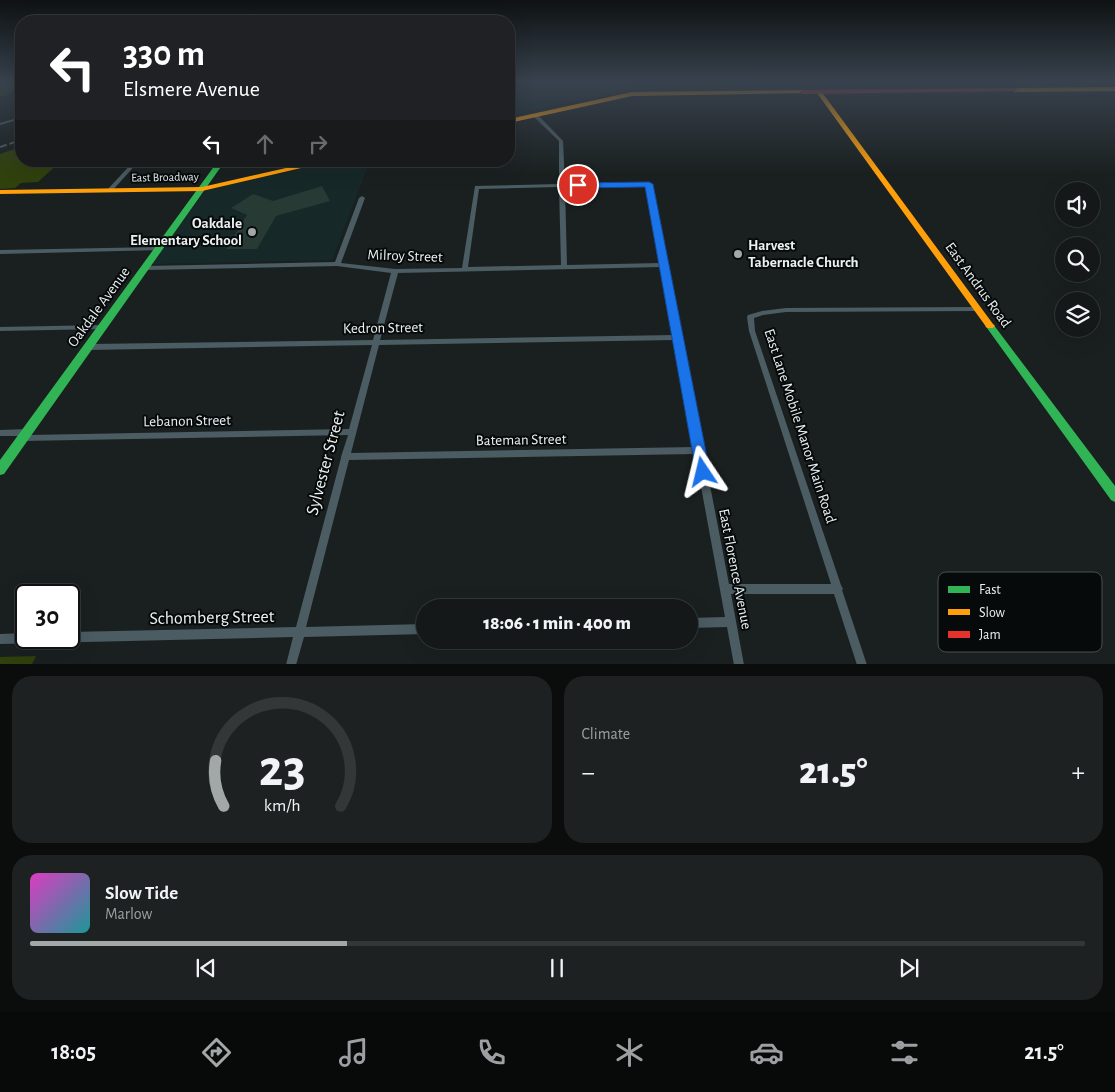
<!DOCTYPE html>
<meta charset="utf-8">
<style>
body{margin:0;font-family:"Alegreya Sans",sans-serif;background:#1d2121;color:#f1f3f6;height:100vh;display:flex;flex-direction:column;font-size:19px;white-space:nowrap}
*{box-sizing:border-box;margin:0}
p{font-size:16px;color:#9da0a2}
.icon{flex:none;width:28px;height:28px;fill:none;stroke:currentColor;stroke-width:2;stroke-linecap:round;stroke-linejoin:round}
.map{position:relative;height:664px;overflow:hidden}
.drawer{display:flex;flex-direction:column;gap:12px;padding:12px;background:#0b0d0d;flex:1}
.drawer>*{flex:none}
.banner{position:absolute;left:15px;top:15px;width:500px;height:152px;border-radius:20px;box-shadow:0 5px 20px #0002,0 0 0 1px #333737;background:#202124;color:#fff;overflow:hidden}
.tools{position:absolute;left:1055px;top:182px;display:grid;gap:10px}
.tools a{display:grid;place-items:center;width:45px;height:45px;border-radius:50%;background:#141818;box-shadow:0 5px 20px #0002,0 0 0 1px #333737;font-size:25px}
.speed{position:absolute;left:15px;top:584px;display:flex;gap:10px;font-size:25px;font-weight:700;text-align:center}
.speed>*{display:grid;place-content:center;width:65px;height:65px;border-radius:50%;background:#141818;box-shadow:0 5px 20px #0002,0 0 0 1px #333737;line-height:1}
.speed .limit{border:2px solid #111;border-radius:8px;background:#fff;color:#111}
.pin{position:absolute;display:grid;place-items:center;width:42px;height:42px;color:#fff;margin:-21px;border:2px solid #fff;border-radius:50%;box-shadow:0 1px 5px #0007}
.me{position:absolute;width:55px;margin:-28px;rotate:350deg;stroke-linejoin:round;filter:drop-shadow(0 0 4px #0008)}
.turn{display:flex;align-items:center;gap:18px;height:105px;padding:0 25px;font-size:22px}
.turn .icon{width:65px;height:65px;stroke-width:2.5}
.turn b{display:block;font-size:35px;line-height:42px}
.lanes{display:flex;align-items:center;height:48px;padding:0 25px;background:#0003;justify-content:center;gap:25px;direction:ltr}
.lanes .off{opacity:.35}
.big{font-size:38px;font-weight:800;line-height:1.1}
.drawer .card{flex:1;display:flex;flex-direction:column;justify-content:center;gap:8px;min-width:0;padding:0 18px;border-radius:20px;background:#1d2121}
.drawer .dial{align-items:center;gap:0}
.dial svg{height:130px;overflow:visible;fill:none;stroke:#333737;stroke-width:7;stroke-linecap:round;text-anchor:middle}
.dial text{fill:#f1f3f6;stroke:none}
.song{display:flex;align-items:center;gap:15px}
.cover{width:60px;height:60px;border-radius:8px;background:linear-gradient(135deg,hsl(310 70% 55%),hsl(180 70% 35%))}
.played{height:5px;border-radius:2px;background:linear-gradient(90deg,#a2a8a8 30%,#333737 30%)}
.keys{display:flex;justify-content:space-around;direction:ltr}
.heat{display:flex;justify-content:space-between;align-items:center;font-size:28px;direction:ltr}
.drawer .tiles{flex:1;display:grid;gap:12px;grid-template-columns:1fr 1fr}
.card:last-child{grid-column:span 2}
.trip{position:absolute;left:416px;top:599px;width:282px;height:50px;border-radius:25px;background:#141818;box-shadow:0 5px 20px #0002,0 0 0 1px #333737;font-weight:800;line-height:50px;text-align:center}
.tab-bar{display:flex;height:80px;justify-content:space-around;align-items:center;background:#080a0a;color:#9da0a2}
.tab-bar .icon{width:35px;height:35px}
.tab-bar .current{color:#a2a8a8}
.tab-bar b{font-size:22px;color:#f1f3f6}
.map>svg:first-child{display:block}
.built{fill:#172828}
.green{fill:#30410d}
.building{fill:#273a34}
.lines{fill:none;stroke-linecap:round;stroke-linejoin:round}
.street{fill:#4b5c63;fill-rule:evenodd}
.fast{fill:#30b455;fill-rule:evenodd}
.slow{fill:#ff9f0a;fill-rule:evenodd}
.jam{fill:#e5322d;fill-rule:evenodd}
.rail{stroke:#515c5f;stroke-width:2;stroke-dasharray:7 3;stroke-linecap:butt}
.route{fill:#1a73e8;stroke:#114b97}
.poi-dot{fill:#a2a8a8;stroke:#070a0a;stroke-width:2}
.labels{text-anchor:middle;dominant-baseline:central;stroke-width:4;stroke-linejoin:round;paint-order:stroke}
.far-street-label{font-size:12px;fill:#ebf1f1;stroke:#070a0a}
.poi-label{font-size:15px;font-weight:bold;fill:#ebf1f1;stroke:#070a0a;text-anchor:end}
.street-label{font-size:15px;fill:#ebf1f1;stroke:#070a0a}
.near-street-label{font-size:18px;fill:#ebf1f1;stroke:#070a0a}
.key{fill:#070a0a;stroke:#4b4f4f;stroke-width:1}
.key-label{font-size:14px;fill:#ebf1f1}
</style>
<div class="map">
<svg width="1115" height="665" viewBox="0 0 1115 665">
<rect width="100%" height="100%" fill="#1a2020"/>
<g class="built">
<polygon points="509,81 625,81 627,90 509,115"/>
<polygon points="335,161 370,161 332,260 152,264 206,190"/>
</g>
<g class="green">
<polygon points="0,81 21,81 21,85 5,96 0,96"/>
<polygon points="21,147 21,161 61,161 38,182 21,183 15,188 0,189 0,154"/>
<polygon points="36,656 32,664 0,664 0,657"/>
</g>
<polygon class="building" points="322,186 330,201 276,216 257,249 226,249 247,215 231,208 253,194 273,201"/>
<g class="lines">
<g class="street">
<path d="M533,114H537L563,141L565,184L649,182L652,184L729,584H831L749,331L747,317L748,315L762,311L786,308L977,307L980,309L977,311L786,312L763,315L754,318L755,331L841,585L843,589L842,590L867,665H857L834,594H731L744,665H734L727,627L690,628V618L725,617L695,454L349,460L306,627L425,624V634L304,637L296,665H286L293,637L0,644V634L26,633V638H69V632L296,627L341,458V457L348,435L23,441L20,440L19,438L20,436H0V430L27,429L30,430L31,432L29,435L349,429L372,345L89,350L85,347L89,344L373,340L391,273L337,266L146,270L143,268L146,266L335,262L359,198L362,196L365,198L341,263L395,269L462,268L475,186L559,184V141L533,116ZM647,186L661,263L567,265L565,187ZM559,187L561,265L468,267L479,189ZM661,267L674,335L380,340L398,273ZM675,340L694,447L351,453L379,345Z"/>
<polygon points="21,117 21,119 0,125 0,123"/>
<polygon points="134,161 139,161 111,192 107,192 107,190"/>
<polygon points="159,247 162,249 161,250 0,254 0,250"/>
<polygon points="103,325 106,327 103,329 0,331 0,327"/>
</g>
<g class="fast">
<polygon points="218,161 225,161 4,474 0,475 0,460"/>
<polygon points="990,323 993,324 1115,486 1115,502 1111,500 987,328 985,326"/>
</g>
<g class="slow">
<polygon points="1115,87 1115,91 1015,92 1012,90 1015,88"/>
<polygon points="803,90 805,91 805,93 632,96 509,123 509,119 632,92"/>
<polygon points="817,91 821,91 993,324 995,326 993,328 987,328 817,93"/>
<polygon points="317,161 331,161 202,191 0,194 0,190 202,187"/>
</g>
<polygon class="jam" points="1015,88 1018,90 1017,91 803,94 800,92 803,90"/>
<polyline class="rail" points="0,147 21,140"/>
</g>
<linearGradient id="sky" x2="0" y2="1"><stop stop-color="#0e1212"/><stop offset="0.47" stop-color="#38424e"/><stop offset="1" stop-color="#38424e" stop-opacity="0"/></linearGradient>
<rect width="1115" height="174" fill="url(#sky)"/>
<polygon class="route" points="649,182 653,184 710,472 708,477 703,479 698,477 696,472 645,187 578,188 574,185 578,183"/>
<g class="poi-dot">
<circle cx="252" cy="232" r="5"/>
<circle cx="738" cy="254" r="5"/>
</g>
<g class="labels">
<g class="far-street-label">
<text transform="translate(165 177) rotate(-1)">East Broadway</text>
</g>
<g class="poi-label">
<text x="242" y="223">Oakdale<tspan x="242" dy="17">Elementary School</tspan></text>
<text x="748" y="245" text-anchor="start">Harvest<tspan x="748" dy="17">Tabernacle Church</tspan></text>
</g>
<g class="street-label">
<text transform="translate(405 256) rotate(2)">Milroy Street</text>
<text transform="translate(978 285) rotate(54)">East Andrus Road</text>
<text transform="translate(99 307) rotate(-54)">Oakdale Avenue</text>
<text transform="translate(383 328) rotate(-1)">Kedron Street</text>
<text transform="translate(187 421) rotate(-1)">Lebanon Street</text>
<text transform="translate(800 426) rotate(72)">East Lane Mobile Manor Main Road</text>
<text transform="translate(521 440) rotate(-1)">Bateman Street</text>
<text transform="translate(735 569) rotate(79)">East Florence Avenue</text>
</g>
<g class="near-street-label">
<text transform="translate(326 463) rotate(-75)">Sylvester Street</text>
<text transform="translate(212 618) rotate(-1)">Schomberg Street</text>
</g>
</g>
<rect x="938" y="572" width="164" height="80" rx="8" class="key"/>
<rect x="948" y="586" width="22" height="7" fill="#30b455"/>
<rect x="948" y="609" width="22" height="6" fill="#ff9f0a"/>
<rect x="948" y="631" width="22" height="7" fill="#e5322d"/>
<g class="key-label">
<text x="979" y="594">Fast</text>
<text x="979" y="617">Slow</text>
<text x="979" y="639">Jam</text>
</g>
</svg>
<div class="tools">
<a><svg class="icon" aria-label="sound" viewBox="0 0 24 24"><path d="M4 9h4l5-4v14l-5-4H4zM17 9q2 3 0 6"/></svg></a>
<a><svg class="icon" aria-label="search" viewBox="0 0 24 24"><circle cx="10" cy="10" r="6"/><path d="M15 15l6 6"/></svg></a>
<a><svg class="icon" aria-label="layers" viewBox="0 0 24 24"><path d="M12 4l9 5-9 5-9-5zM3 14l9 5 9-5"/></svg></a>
</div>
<div class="speed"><div class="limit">30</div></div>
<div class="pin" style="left:578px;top:185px;background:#d93025"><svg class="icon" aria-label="arrive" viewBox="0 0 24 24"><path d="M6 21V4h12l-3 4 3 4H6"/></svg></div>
<svg class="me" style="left:703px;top:472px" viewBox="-20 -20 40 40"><path d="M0-17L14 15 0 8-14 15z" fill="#1a73e8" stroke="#fff" stroke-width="4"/></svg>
<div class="trip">18:06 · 1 min · 400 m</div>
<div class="banner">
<div class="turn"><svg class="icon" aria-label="left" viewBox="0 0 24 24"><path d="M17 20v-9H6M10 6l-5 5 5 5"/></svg><div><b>330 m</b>Elsmere Avenue</div></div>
<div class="lanes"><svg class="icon" aria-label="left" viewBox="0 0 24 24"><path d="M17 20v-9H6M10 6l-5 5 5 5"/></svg><svg class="icon off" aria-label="ahead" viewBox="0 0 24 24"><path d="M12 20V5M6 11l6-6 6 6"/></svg><svg class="icon off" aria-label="right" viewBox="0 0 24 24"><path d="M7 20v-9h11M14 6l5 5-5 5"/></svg></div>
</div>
</div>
<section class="drawer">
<div class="tiles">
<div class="card dial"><svg viewBox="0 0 100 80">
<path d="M14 69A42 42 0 1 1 86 69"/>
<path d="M14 69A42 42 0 0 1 9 41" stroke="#a2a8a8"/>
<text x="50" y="56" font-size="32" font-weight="700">23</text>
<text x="50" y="72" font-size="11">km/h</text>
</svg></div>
<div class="card"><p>Climate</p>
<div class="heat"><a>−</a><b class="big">21.5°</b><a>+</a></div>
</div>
<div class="card">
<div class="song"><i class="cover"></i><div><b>Slow Tide</b><p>Marlow</p></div></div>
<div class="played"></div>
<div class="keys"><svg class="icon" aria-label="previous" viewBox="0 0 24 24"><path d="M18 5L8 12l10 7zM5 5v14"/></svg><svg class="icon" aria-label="pause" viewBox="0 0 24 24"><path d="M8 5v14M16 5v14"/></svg><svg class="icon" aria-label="next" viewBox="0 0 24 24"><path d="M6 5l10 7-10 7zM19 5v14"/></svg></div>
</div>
</div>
</section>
<nav class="tab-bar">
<b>18:05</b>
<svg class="icon current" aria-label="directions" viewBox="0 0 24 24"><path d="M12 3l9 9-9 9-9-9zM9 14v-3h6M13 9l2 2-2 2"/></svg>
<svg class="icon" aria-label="music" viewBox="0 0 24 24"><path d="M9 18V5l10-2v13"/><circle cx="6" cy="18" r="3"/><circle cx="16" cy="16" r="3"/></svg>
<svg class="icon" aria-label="phone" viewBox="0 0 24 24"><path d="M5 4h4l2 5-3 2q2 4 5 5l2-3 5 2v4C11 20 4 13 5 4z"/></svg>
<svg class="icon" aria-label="climate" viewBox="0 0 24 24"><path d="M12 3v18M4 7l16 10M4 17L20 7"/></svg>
<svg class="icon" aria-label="car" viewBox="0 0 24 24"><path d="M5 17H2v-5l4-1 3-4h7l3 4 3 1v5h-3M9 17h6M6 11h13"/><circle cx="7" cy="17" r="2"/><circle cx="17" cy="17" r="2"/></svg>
<svg class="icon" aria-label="filters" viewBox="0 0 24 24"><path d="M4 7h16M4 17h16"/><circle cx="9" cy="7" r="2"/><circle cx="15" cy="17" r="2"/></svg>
<b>21.5°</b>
</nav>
